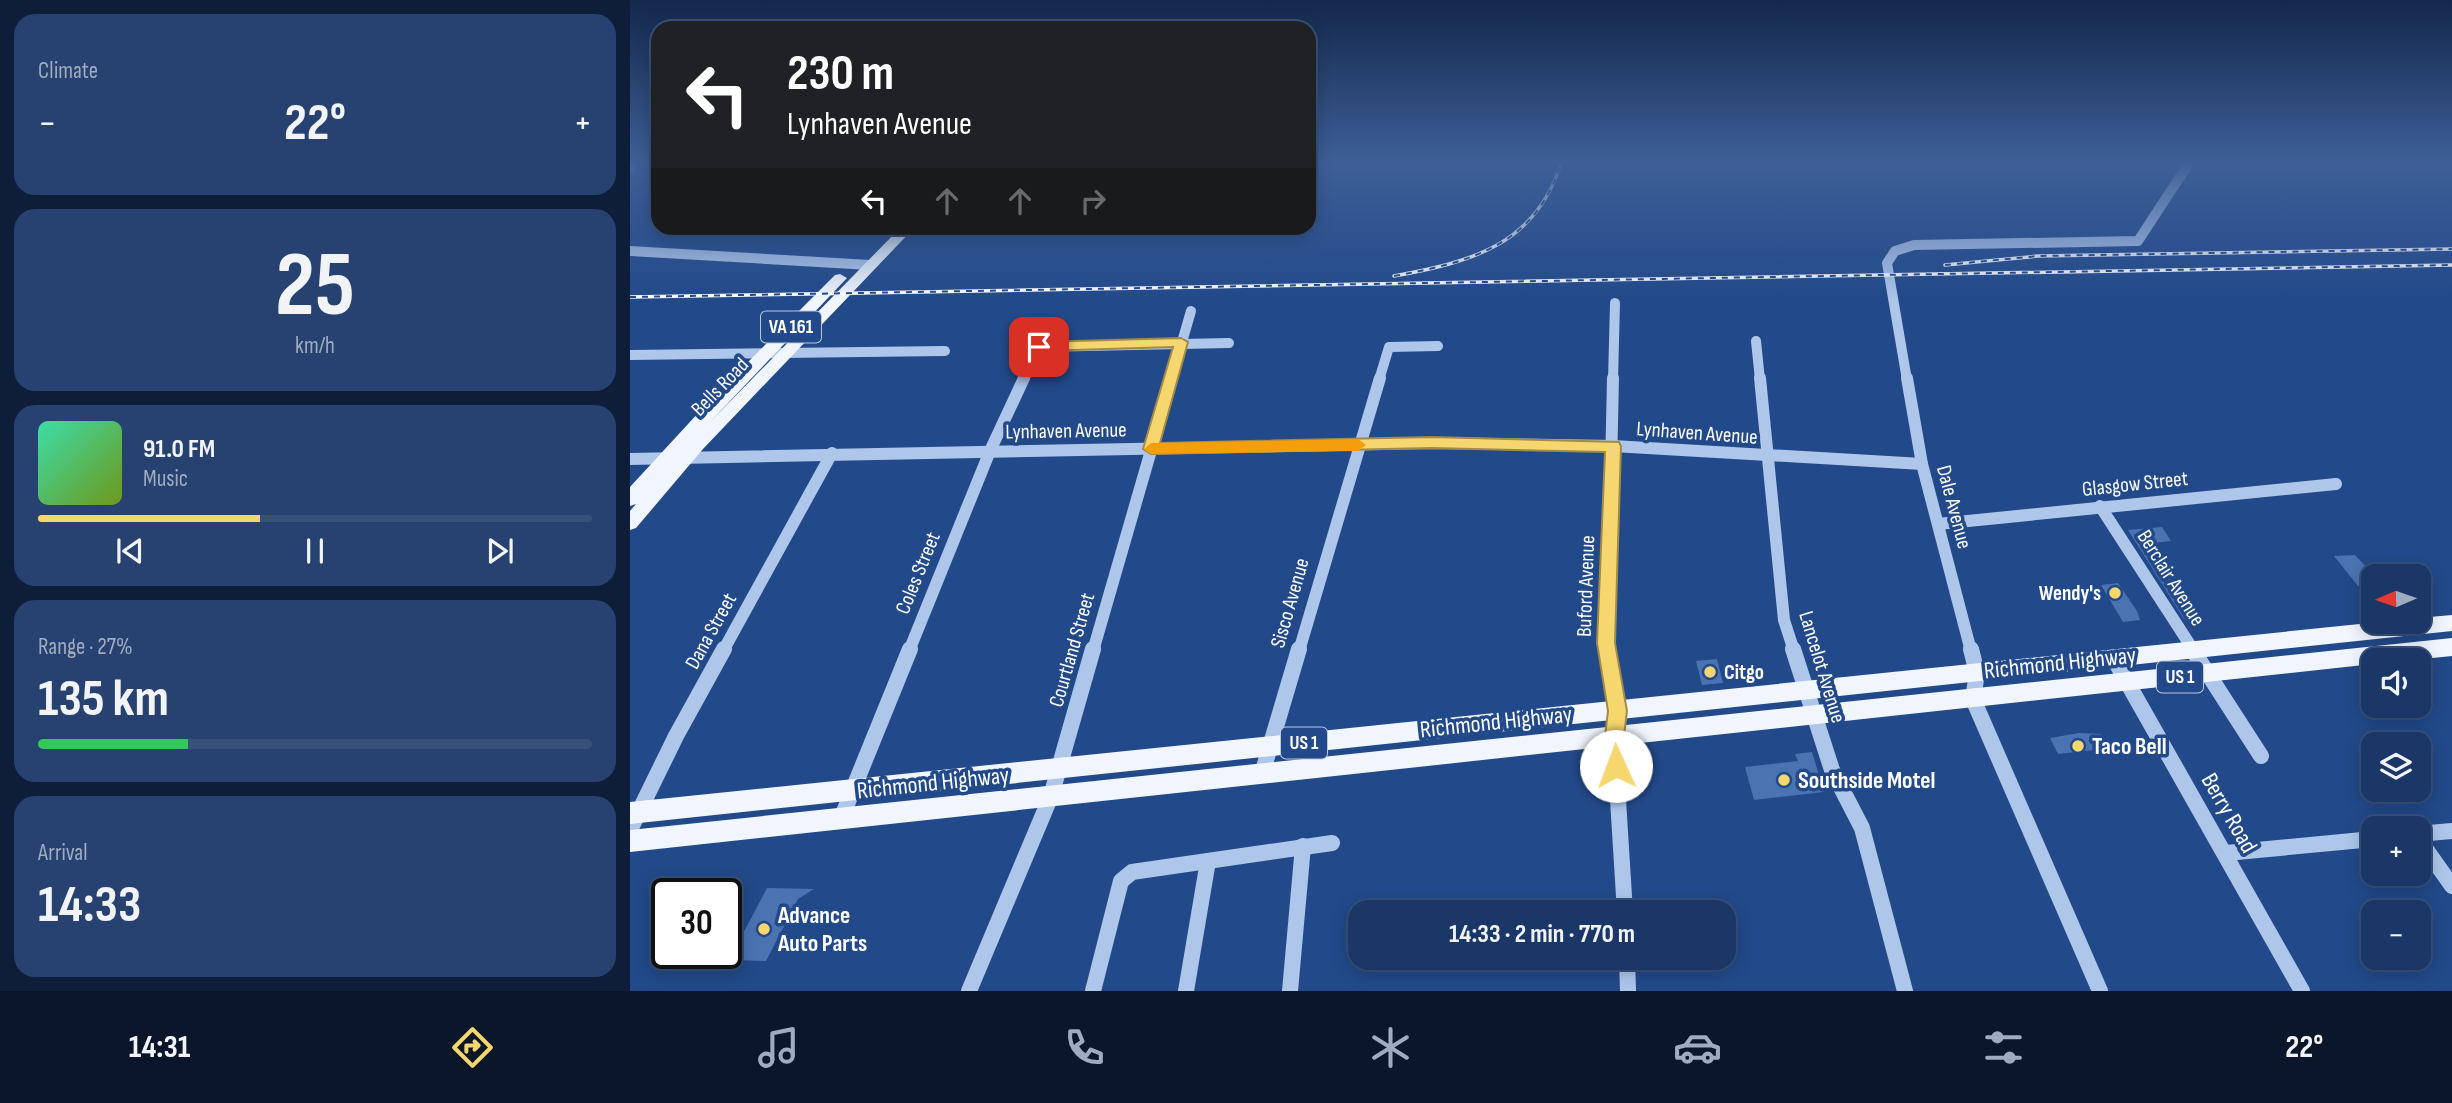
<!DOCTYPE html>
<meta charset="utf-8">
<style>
body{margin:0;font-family:"Sofia Sans Condensed",sans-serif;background:#274270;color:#f1f3f6;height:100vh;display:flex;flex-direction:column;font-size:26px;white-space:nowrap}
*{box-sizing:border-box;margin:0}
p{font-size:23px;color:#9facc0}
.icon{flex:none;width:38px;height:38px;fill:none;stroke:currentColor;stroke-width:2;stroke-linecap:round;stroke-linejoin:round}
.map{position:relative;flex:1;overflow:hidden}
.sheet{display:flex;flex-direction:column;gap:14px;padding:14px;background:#0e1e39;width:630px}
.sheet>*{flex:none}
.hud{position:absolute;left:21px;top:21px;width:665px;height:214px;border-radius:21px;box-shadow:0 4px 18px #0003,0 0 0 2px #38517b;background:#202124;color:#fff;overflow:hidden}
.needle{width:46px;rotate:268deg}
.buttons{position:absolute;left:1731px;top:564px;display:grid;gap:14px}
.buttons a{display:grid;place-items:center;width:70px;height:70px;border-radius:14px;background:#1a3767;box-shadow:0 4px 18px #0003,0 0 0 2px #38517b;font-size:35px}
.speed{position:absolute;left:21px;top:878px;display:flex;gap:14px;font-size:35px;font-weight:700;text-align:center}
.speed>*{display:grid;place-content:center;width:91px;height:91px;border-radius:50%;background:#1a3767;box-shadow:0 4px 18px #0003,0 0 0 2px #38517b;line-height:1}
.speed .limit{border:4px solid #111;border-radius:10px;background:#fff;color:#111}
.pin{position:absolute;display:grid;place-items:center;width:60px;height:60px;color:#fff;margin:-30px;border-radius:14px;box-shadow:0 4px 10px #0006}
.me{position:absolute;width:77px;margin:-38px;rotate:358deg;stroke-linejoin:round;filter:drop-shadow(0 0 5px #0008)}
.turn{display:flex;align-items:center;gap:24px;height:147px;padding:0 21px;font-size:32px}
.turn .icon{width:91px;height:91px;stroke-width:2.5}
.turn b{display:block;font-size:49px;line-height:60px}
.lanes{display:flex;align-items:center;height:66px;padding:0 21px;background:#0003;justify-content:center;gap:35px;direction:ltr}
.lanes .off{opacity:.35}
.big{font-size:52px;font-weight:700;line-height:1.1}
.sheet .widget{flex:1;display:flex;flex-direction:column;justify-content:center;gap:10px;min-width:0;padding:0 24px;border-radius:21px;background:#274270}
.sheet .dial{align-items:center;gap:0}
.dial b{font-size:91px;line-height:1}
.song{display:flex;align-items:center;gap:21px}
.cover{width:84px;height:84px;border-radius:10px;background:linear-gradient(135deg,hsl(160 70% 55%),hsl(80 70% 35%))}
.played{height:7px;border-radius:4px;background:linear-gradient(90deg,#f6d66f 40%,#38517b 40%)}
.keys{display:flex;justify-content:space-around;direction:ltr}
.heat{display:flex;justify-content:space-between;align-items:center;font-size:38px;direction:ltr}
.charge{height:10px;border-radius:5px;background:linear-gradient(90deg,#34c759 27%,#38517b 0)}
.trip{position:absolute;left:718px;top:900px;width:388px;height:70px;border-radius:21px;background:#1a3767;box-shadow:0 4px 18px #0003,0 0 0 2px #38517b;font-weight:700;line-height:70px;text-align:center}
.dock{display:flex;height:112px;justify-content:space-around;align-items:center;background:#0a1629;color:#9facc0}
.dock .icon{width:49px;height:49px}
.dock .current{color:#f6d66f}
.dock b{font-size:32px;color:#f1f3f6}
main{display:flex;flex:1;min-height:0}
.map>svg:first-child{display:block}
.building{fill:#4b73b1}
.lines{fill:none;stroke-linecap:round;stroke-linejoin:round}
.minor-far2{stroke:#adc6ea;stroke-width:10}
.minor-far1{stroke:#adc6ea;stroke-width:12}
.minor{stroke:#adc6ea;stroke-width:16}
.major{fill:#f1f6fe;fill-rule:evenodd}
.rail-casing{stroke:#fff;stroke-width:3.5}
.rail{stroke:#224989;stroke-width:2;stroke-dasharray:6;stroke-linecap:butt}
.route{fill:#f6d66f;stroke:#a08b48;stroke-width:2}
.slow{fill:#f59e0b}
.poi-dot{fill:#f6d66f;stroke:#224989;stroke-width:2.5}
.labels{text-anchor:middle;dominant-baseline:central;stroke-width:7;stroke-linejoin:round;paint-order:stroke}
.shield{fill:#224989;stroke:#bdc8dc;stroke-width:2}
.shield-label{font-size:19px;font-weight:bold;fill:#fff}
.street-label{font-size:21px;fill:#fff;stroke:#224989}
.poi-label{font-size:21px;font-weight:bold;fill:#fff;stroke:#224989;text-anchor:end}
.near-street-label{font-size:24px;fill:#fff;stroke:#224989}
.near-poi-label{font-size:24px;font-weight:bold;fill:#fff;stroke:#224989;text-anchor:start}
</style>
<main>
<section class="sheet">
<div class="widget"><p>Climate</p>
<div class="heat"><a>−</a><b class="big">22°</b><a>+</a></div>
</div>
<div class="widget dial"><b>25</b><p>km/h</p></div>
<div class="widget">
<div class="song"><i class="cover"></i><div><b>91.0 FM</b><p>Music</p></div></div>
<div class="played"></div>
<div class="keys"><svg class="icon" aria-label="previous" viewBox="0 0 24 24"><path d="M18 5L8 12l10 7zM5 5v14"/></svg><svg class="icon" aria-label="pause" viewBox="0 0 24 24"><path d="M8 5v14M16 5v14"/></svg><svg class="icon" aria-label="next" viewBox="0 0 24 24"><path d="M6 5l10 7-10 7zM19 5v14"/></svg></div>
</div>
<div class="widget"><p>Range · 27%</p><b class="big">135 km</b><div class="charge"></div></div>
<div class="widget"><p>Arrival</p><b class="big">14:33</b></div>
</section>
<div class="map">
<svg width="1822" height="991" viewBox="0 0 1822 991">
<rect width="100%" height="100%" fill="#224989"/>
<g class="building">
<polygon points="1532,527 1541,541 1523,543 1571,617 1554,619 1498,530"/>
<polygon points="1725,555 1743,574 1743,588 1728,586 1704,556"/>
<polygon points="1488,583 1507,611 1510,620 1493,622 1471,585"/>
<polygon points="1087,659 1093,683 1072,685 1066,661"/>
<polygon points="1449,733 1471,734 1475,742 1471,742 1474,749 1428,754 1420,738"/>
<polygon points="1182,752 1194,792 1124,800 1115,767 1168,761 1165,754"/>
<polygon points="137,888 184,889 168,899 136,961 99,960"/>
</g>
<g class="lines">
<g class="minor-far2">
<polyline points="0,166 3,163"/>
<polyline points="0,251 240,265"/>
<polyline points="1126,341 1130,380"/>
<polyline points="0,355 315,351"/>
<polyline points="394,380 409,347 599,343"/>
<polyline points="541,380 561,311"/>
<polyline points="749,380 759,347 808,346"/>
<polyline points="983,380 985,303"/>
<polyline points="1277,380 1257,263 1265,251 1284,245 1508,241 1559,163"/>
</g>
<g class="minor-far1">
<polyline points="1130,378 1154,620 1164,651"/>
<polyline points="1277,378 1292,464 1341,651"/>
<polyline points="0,459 802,443 983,446 1292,464"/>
<polyline points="1470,506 1564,651"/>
<polyline points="1308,524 1706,484"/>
<polyline points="93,651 202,453"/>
<polyline points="279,651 360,451 394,378"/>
<polyline points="463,651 542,378"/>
<polyline points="669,651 750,378"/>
<polyline points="977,651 983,378"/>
</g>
<g class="minor">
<polyline points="977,649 988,711 984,736 995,912"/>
<polyline points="1163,649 1202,770 1232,828 1275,991"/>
<polyline points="1341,649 1347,673 1343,699 1470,991"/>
<polyline points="1562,649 1631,756"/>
<polyline points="1484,659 1672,991"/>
<polyline points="632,774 669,649"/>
<polyline points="211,819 280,649"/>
<polyline points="0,830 46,736 94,649"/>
<polyline points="1788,834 1822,831"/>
<polyline points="1788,838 1822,886"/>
<polyline points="1596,853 1743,839"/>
<polyline points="997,957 998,991"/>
<polyline points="339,991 421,796 463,649"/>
<polyline points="463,991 491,881 502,872 702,843"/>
<polyline points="556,991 578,861"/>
<polyline points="660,991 673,846"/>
</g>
<g class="major">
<polygon points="270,228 284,228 73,449 6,528 0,530 0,511 6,504 0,506 0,487 82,398 205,275 210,274 217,278 80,422"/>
<polygon points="1822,615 1822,631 0,824 0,802 1759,621 1788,621 1788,618"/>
<polygon points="1822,638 1822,656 1783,660 1743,660 1743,664 0,852 0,830"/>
</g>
<defs>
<g id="rail">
<polyline points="1315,265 1408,256 1822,249"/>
<path d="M764,276C841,262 906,245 931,163"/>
<polyline points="0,297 1822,265"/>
</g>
</defs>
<use href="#rail" class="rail-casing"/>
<use href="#rail" class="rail"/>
</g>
<linearGradient id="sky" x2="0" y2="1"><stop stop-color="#13284b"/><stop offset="0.54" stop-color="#3e5f97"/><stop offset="1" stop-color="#3e5f97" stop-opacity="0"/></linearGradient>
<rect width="1822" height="301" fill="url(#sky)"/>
<polygon class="route" points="551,338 558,342 530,443 802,437 989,442 991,446 985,643 997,711 994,736 996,766 993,772 986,775 979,772 975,736 978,711 967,643 975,452 802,448 521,454 513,449 543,347 409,351 402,347 409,342"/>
<polygon class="slow" points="728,439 736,445 728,451 521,454 514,449 521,443"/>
<g class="poi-dot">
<circle cx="1485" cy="593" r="7"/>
<circle cx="1080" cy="672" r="7"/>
<circle cx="1448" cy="746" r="7"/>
<circle cx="1154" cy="780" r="7"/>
<circle cx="134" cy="929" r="7"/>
</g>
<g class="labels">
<g class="shield">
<rect x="131" y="311.5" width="60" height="31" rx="5"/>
<rect x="1527" y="661.5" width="46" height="31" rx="5"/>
<rect x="651" y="727.5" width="46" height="31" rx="5"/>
</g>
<g class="shield-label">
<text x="161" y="327">VA 161</text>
<text x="1550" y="677">US 1</text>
<text x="674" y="743">US 1</text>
</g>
<g class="street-label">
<text transform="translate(90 387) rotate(-46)">Bells Road</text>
<text transform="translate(436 431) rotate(-1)">Lynhaven Avenue</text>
<text transform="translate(1067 433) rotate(4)">Lynhaven Avenue</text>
<text transform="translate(1505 484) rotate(-6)">Glasgow Street</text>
<text transform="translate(1324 507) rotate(75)">Dale Avenue</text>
<text transform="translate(288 573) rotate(-68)">Coles Street</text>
<text transform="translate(1541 578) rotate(58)">Berclair Avenue</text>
<text transform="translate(956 586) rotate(-88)">Buford Avenue</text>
<text transform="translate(660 603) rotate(-74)">Sisco Avenue</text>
<text transform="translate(81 631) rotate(-61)">Dana Street</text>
<text transform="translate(442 650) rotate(-74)">Courtland Street</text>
<text transform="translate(1192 667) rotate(73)">Lancelot Avenue</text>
</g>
<g class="poi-label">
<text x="1471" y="593">Wendy's</text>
<text x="1094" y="672" text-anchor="start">Citgo</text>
</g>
<g class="near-street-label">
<text transform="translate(1430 663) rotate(-6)">Richmond Highway</text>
<text transform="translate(866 722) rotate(-6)">Richmond Highway</text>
<text transform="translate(303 783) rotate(-6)">Richmond Highway</text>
<text transform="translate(1599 813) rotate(60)">Berry Road</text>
</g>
<g class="near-poi-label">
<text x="1462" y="746">Taco Bell</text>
<text x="1168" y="780">Southside Motel</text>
<text x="148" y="915">Advance<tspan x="148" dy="28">Auto Parts</tspan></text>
</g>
</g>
</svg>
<div class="buttons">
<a><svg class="needle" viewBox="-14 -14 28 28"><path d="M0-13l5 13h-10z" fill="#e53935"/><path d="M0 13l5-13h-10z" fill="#9facc0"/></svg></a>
<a><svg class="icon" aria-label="sound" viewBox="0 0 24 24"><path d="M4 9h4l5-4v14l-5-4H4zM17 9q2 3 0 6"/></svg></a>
<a><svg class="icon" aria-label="layers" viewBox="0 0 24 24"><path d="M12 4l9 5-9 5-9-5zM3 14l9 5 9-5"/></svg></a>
<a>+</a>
<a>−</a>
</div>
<div class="speed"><div class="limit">30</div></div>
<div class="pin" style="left:409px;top:347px;background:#d93025"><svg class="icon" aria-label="arrive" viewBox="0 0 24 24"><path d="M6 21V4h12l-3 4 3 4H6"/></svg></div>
<svg class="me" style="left:986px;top:766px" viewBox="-20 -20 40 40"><circle r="19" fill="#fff"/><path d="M0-13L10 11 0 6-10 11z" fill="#f6d66f"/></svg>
<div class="trip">14:33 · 2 min · 770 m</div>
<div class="hud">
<div class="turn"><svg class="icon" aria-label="left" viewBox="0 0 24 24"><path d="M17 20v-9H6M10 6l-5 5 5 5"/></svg><div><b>230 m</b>Lynhaven Avenue</div></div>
<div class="lanes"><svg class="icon" aria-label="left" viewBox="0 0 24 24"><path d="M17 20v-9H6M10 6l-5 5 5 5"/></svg><svg class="icon off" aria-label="ahead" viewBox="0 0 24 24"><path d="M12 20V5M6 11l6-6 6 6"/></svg><svg class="icon off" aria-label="ahead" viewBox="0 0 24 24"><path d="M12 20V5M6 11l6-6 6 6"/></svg><svg class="icon off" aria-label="right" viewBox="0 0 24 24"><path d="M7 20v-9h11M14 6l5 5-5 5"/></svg></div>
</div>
</div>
</main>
<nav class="dock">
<b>14:31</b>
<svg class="icon current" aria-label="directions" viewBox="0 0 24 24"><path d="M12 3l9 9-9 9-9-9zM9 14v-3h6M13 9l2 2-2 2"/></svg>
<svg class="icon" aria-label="music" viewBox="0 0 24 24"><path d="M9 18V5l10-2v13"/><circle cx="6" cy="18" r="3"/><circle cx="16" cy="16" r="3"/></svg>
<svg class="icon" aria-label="phone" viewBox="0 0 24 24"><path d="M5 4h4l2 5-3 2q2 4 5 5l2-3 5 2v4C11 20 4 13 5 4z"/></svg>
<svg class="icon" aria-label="climate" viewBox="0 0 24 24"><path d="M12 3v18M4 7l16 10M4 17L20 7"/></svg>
<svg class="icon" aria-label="car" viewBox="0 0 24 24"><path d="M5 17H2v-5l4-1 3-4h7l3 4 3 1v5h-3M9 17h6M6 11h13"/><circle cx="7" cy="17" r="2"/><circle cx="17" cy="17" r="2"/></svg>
<svg class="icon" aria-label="filters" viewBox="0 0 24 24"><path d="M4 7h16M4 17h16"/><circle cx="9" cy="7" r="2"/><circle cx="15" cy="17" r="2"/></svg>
<b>22°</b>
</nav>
